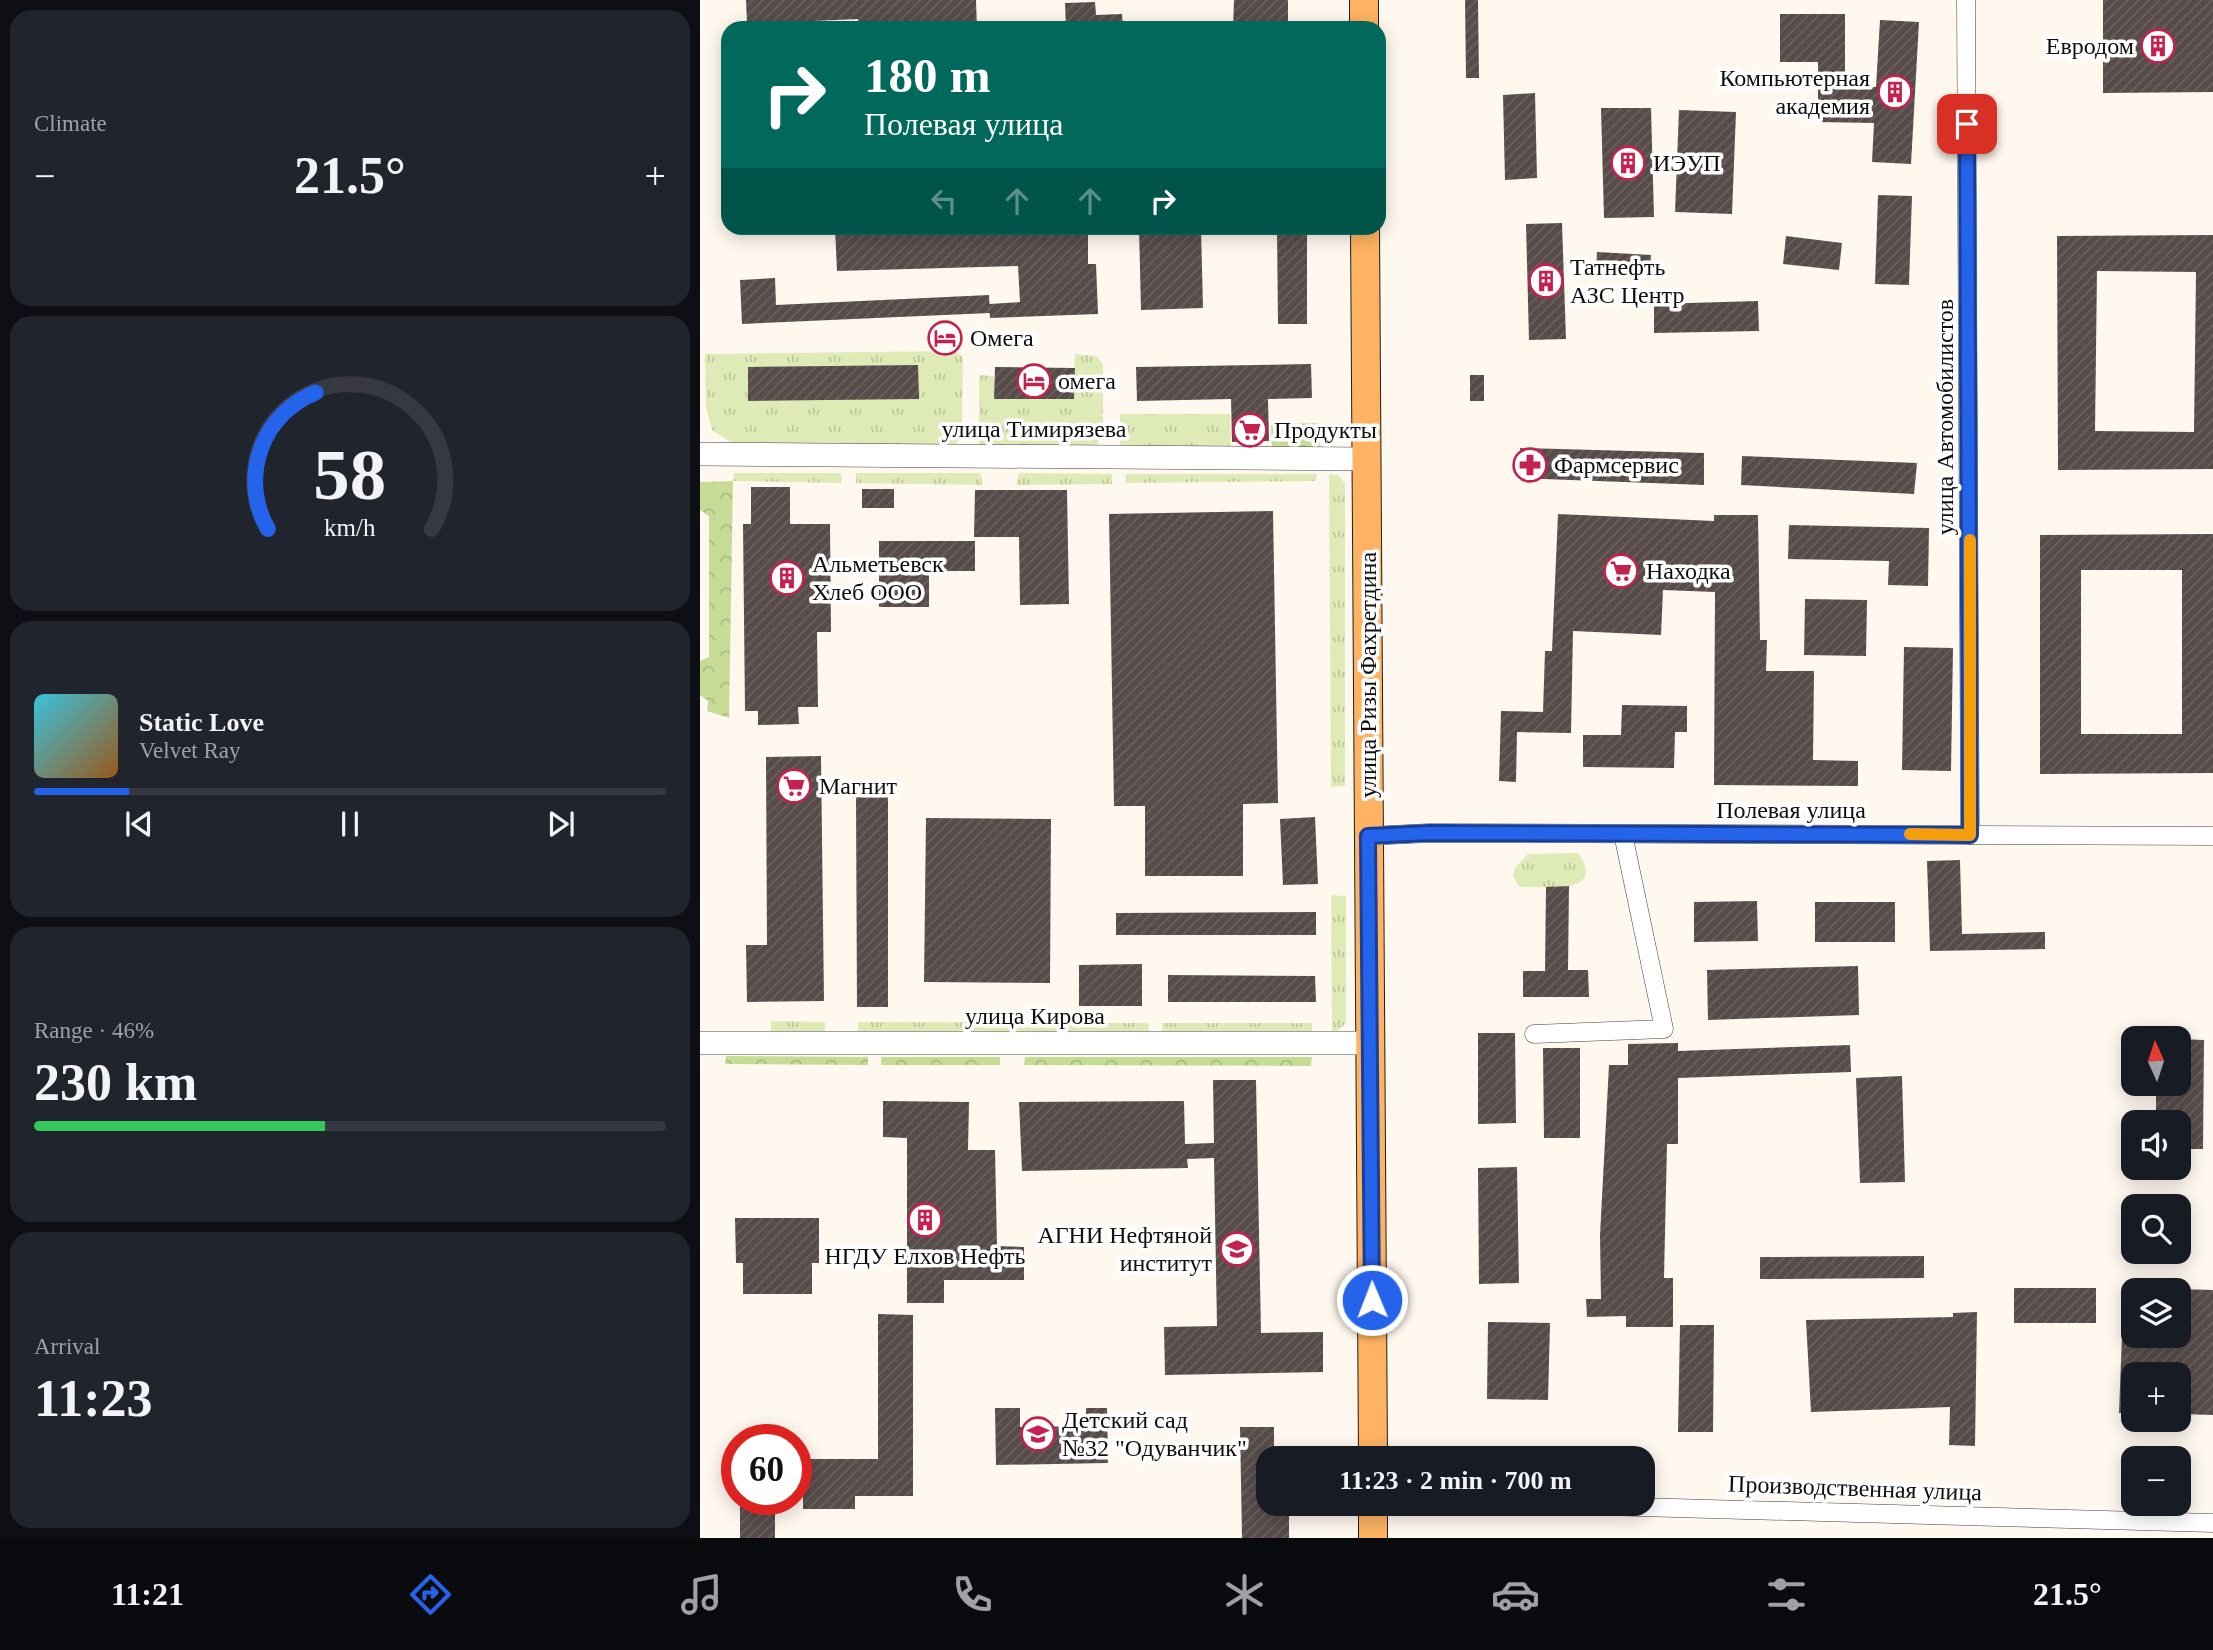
<!DOCTYPE html>
<meta charset="utf-8">
<style>
body{margin:0;font-family:"Times New Roman",serif;background:#20242c;color:#f1f3f6;height:100vh;display:flex;flex-direction:column;font-size:26px;white-space:nowrap}
*{box-sizing:border-box;margin:0}
p{font-size:23px;color:#9ea1a6}
.icon{flex:none;width:38px;height:38px;fill:none;stroke:currentColor;stroke-width:2;stroke-linecap:round;stroke-linejoin:round}
.map{position:relative;flex:1;overflow:hidden}
.details{display:flex;flex-direction:column;gap:10px;padding:10px;background:#0d0f14;width:700px}
.details>*{flex:none}
.banner{position:absolute;left:21px;top:21px;width:665px;height:214px;border-radius:21px;box-shadow:0 4px 18px #0003;background:#00695c;color:#fff;overflow:hidden}
.needle{width:46px;rotate:357deg}
.controls{position:absolute;left:1421px;top:1026px;display:grid;gap:14px}
.controls a{display:grid;place-items:center;width:70px;height:70px;border-radius:14px;background:#171b24;box-shadow:0 4px 18px #0003;font-size:35px}
.speed{position:absolute;left:21px;top:1424px;display:flex;gap:14px;font-size:35px;font-weight:700;text-align:center}
.speed>*{display:grid;place-content:center;width:91px;height:91px;border-radius:50%;background:#171b24;box-shadow:0 4px 18px #0003;line-height:1}
.speed .limit{border:10px solid #d22;background:#fff;color:#111}
.pin{position:absolute;display:grid;place-items:center;width:60px;height:60px;color:#fff;margin:-30px;border-radius:14px;box-shadow:0 4px 10px #0006}
.me{position:absolute;width:77px;margin:-38px;rotate:359deg;stroke-linejoin:round;filter:drop-shadow(0 0 5px #0008)}
.turn{display:flex;align-items:center;gap:24px;height:147px;padding:0 28px;font-size:32px}
.turn .icon{width:91px;height:91px;stroke-width:2.5}
.turn b{display:block;font-size:49px;line-height:60px}
.lanes{display:flex;align-items:center;height:66px;padding:0 28px;background:#0003;justify-content:center;gap:35px;direction:ltr}
.lanes .off{opacity:.35}
.big{font-size:52px;font-weight:700;line-height:1.1}
.details .card{flex:1;display:flex;flex-direction:column;justify-content:center;gap:10px;min-width:0;padding:0 24px;border-radius:21px;background:#20242c}
.details .dial{align-items:center;gap:0}
.dial svg{height:182px;overflow:visible;fill:none;stroke:#363941;stroke-width:7;stroke-linecap:round;text-anchor:middle}
.dial text{fill:#f1f3f6;stroke:none}
.song{display:flex;align-items:center;gap:21px}
.cover{width:84px;height:84px;border-radius:10px;background:linear-gradient(135deg,hsl(190 70% 55%),hsl(30 70% 35%))}
.played{height:7px;border-radius:4px;background:linear-gradient(90deg,#2563eb 15%,#363941 15%)}
.keys{display:flex;justify-content:space-around;direction:ltr}
.heat{display:flex;justify-content:space-between;align-items:center;font-size:38px;direction:ltr}
.charge{height:10px;border-radius:5px;background:linear-gradient(90deg,#34c759 46%,#363941 0)}
.trip{position:absolute;left:556px;top:1446px;width:399px;height:70px;border-radius:21px;background:#171b24;box-shadow:0 4px 18px #0003;font-weight:700;line-height:70px;text-align:center}
.menu{display:flex;height:112px;justify-content:space-around;align-items:center;background:#090b0e;color:#9ea1a6}
.menu .icon{width:49px;height:49px}
.menu .current{color:#2563eb}
.menu b{font-size:32px;color:#f1f3f6}
main{display:flex;flex:1;min-height:0}
.map>svg:first-child{display:block}
.grass{fill:url(#grass-tufts)}
.forest{fill:url(#forest-crowns)}
.building{fill:url(#building-hatch);fill-rule:evenodd}
.lines{fill:none;stroke-linecap:round;stroke-linejoin:round}
.minor-casing{stroke:#414141;stroke-width:19}
.tertiary-casing{stroke:#414141;stroke-width:24}
.primary-casing{stroke:#1f1f1f;stroke-width:30}
.minor{stroke:#fff;stroke-width:18}
.tertiary{stroke:#fff;stroke-width:23}
.primary{stroke:#fdb361;stroke-width:28}
.route-casing{stroke:#184099;stroke-width:18}
.route{stroke:#2563eb;stroke-width:12}
.slow{stroke:#f59e0b;stroke-width:12}
.labels{text-anchor:middle;dominant-baseline:central;stroke-width:7;stroke-linejoin:round;paint-order:stroke}
.poi-label{font-size:24px;fill:#0e0e0e;stroke:#fff;text-anchor:start}
.street-label{font-size:24px;fill:#0e0e0e;stroke:#fff}
</style>
<main>
<section class="details">
<div class="card"><p>Climate</p>
<div class="heat"><a>−</a><b class="big">21.5°</b><a>+</a></div>
</div>
<div class="card dial"><svg viewBox="0 0 100 80">
<path d="M14 69A42 42 0 1 1 86 69"/>
<path d="M14 69A42 42 0 0 1 35 9" stroke="#2563eb"/>
<text x="50" y="56" font-size="32" font-weight="700">58</text>
<text x="50" y="72" font-size="11">km/h</text>
</svg></div>
<div class="card">
<div class="song"><i class="cover"></i><div><b>Static Love</b><p>Velvet Ray</p></div></div>
<div class="played"></div>
<div class="keys"><svg class="icon" aria-label="previous" viewBox="0 0 24 24"><path d="M18 5L8 12l10 7zM5 5v14"/></svg><svg class="icon" aria-label="pause" viewBox="0 0 24 24"><path d="M8 5v14M16 5v14"/></svg><svg class="icon" aria-label="next" viewBox="0 0 24 24"><path d="M6 5l10 7-10 7zM19 5v14"/></svg></div>
</div>
<div class="card"><p>Range · 46%</p><b class="big">230 km</b><div class="charge"></div></div>
<div class="card"><p>Arrival</p><b class="big">11:23</b></div>
</section>
<div class="map">
<svg width="1513" height="1538" viewBox="0 0 1513 1538">
<defs>
<pattern id="grass-tufts" width="24" height="20" patternUnits="userSpaceOnUse" patternTransform="scale(1.75)"><rect width="24" height="20" fill="#deebb7"/><path d="M3 7l-1-3M5 7V3M7 7l1-3M15 17l-1-3M17 17v-4M19 17l1-3" fill="none" stroke="#bdc89c"/></pattern>
<pattern id="forest-crowns" width="20" height="18" patternUnits="userSpaceOnUse" patternTransform="scale(1.75)"><rect width="20" height="18" fill="#c6dc96"/><path d="M2 6a3 3 0 1 1 6 0M12 15a3 3 0 1 1 6 0" fill="none" stroke="#a9bc80"/></pattern>
<pattern id="building-hatch" width="6" height="6" patternUnits="userSpaceOnUse" patternTransform="scale(1.75)"><rect width="6" height="6" fill="#574c4a"/><path d="M-1 1l2-2M0 6l6-6M5 7l2-2" fill="none" stroke="#6a6160"/></pattern>
</defs>
<rect width="100%" height="100%" fill="#fff8ef"/>
<g class="grass">
<polygon points="256,351 263,358 262,432 254,449 41,449 12,430 6,407 5,354"/>
<polygon points="375,354 396,356 403,364 403,432 395,449 283,449 279,442 279,375 294,376 295,399 374,399"/>
<polygon points="420,414 530,414 531,450 420,449"/>
<polygon points="34,473 141,473 142,483 33,481"/>
<polygon points="156,473 281,473 282,485 156,483"/>
<polygon points="319,473 412,474 412,484 316,485"/>
<polygon points="426,474 617,474 616,481 425,483"/>
<polygon points="629,474 638,475 645,483 645,786 631,787"/>
<path d="M878,853C908,896 844,886 819,887L813,876L815,868L828,854Z"/>
<polygon points="631,895 646,896 646,1023 632,1036"/>
<polygon points="71,1021 125,1022 124,1043 71,1042"/>
<polygon points="158,1022 449,1023 448,1043 158,1042"/>
<rect x="462" y="1023" width="150" height="20"/>
</g>
<g class="forest">
<polygon points="619,423 620,446 616,450 572,450 571,424"/>
<polygon points="33,481 29,718 7,711 8,701 0,695 0,661 9,657 9,516 0,510 0,482"/>
<polygon points="26,1056 168,1057 168,1065 25,1064"/>
<rect x="181" y="1057" width="119" height="8"/>
<polygon points="325,1057 612,1057 611,1066 324,1065"/>
</g>
<g class="building">
<polygon points="46,0 276,0 277,28 159,28 158,19 47,24"/>
<polygon points="534,0 588,0 588,28 533,28"/>
<polygon points="765,0 778,0 779,78 766,78"/>
<polygon points="1403,0 1513,0 1513,92 1403,93"/>
<polygon points="395,2 396,15 422,14 423,28 366,28 365,3"/>
<polygon points="1080,14 1145,14 1145,86 1176,87 1180,20 1219,22 1211,164 1172,162 1174,123 1118,122 1118,62 1080,62"/>
<polygon points="835,93 837,178 805,180 803,95"/>
<polygon points="901,108 951,108 954,217 904,218"/>
<polygon points="979,110 1036,112 1032,214 975,212"/>
<polygon points="1178,195 1212,196 1209,285 1175,284"/>
<polygon points="862,223 866,339 829,340 826,224"/>
<polygon points="135,228 388,228 388,264 396,264 398,314 290,318 289,304 320,302 318,266 137,271"/>
<polygon points="439,228 501,228 503,308 441,310"/>
<polygon points="577,228 607,228 607,324 578,324"/>
<path d="M1513,235V469L1358,470L1357,236ZM1397,271L1496,272L1494,432L1395,431Z"/>
<polygon points="1086,236 1142,243 1139,270 1083,264"/>
<polygon points="897,252 951,255 950,272 896,270"/>
<polygon points="75,278 76,305 289,295 290,313 42,324 40,280"/>
<polygon points="1058,301 1059,331 954,333 954,304"/>
<polygon points="611,364 612,398 568,399 569,441 532,442 531,399 437,401 436,367"/>
<polygon points="218,365 219,399 48,401 48,367"/>
<polygon points="295,367 375,368 374,399 294,399"/>
<rect x="770" y="375" width="14" height="26"/>
<polygon points="820,448 1004,453 1004,485 818,478"/>
<polygon points="1042,456 1217,463 1214,494 1041,485"/>
<polygon points="51,487 90,487 90,524 130,524 131,632 117,632 118,707 98,707 99,724 58,725 58,711 45,711 43,524 51,524"/>
<rect x="162" y="489" width="32" height="19"/>
<polygon points="275,490 367,490 369,604 320,605 319,537 274,537"/>
<polygon points="573,511 578,803 543,804 543,876 445,876 445,806 414,806 409,514"/>
<polygon points="858,514 1014,521 1014,515 1058,515 1060,640 1067,640 1066,671 1114,671 1113,760 1158,761 1158,786 1014,785 1015,592 963,590 961,635 873,631 871,733 817,732 816,782 799,781 801,711 843,712 845,651 852,651"/>
<polygon points="1089,525 1229,528 1228,586 1188,585 1189,561 1088,559"/>
<path d="M1513,534V773L1340,774V535ZM1381,570H1482V734H1381Z"/>
<polygon points="179,541 275,541 275,571 229,571 229,607 179,607"/>
<polygon points="1105,599 1167,600 1166,656 1104,655"/>
<polygon points="1204,647 1253,648 1251,771 1202,770"/>
<polygon points="922,705 987,706 987,732 975,732 974,768 883,767 883,735 921,735"/>
<polygon points="121,756 124,1001 47,1002 46,945 67,945 66,757"/>
<polygon points="156,796 188,796 188,1007 157,1007"/>
<polygon points="615,817 618,884 583,885 580,819"/>
<polygon points="226,818 351,819 350,983 224,982"/>
<polygon points="1260,860 1262,934 1345,932 1345,949 1230,951 1227,861"/>
<polygon points="869,886 868,970 888,970 889,997 823,997 823,971 845,971 846,887"/>
<polygon points="1057,901 1058,941 994,942 994,902"/>
<rect x="1115" y="902" width="80" height="40"/>
<polygon points="616,912 616,935 416,935 416,913"/>
<polygon points="442,964 442,1006 379,1006 379,965"/>
<polygon points="1158,966 1159,1015 1008,1020 1007,970"/>
<polygon points="468,975 615,976 616,1002 468,1002"/>
<polygon points="778,1033 815,1033 816,1123 778,1124"/>
<polygon points="1479,1039 1504,1040 1503,1149 1479,1149 1479,1122 1456,1122 1456,1083 1479,1083"/>
<polygon points="978,1043 978,1051 1150,1045 1151,1072 978,1078 978,1144 967,1144 964,1278 973,1278 973,1327 926,1327 926,1316 887,1317 886,1299 901,1299 900,1235 909,1065 928,1065 928,1044"/>
<polygon points="843,1048 880,1048 880,1138 844,1138"/>
<polygon points="1202,1076 1205,1182 1160,1183 1156,1078"/>
<polygon points="513,1080 556,1080 561,1333 623,1332 623,1372 465,1375 464,1327 517,1326 514,1158 487,1159 488,1168 322,1171 319,1102 484,1101 485,1144 514,1143"/>
<polygon points="183,1101 269,1102 268,1150 295,1150 297,1246 324,1247 324,1280 244,1280 244,1303 207,1303 207,1138 183,1137"/>
<polygon points="817,1167 819,1283 779,1284 778,1168"/>
<polygon points="35,1218 119,1218 119,1263 112,1263 112,1294 43,1294 43,1263 36,1263"/>
<polygon points="1224,1256 1224,1278 1060,1279 1060,1257"/>
<rect x="1314" y="1288" width="82" height="35"/>
<polygon points="1479,1289 1513,1290 1513,1415 1479,1414 1479,1374 1433,1374 1433,1413 1419,1413 1422,1335 1479,1335"/>
<polygon points="1277,1312 1275,1446 1249,1445 1250,1407 1111,1412 1106,1320 1253,1317 1253,1313"/>
<polygon points="178,1314 213,1315 213,1496 155,1496 155,1509 103,1509 103,1479 96,1479 96,1459 178,1459"/>
<polygon points="788,1322 850,1323 848,1400 787,1399"/>
<polygon points="980,1325 1014,1325 1013,1432 978,1432"/>
<polygon points="295,1408 320,1408 320,1427 386,1426 386,1408 407,1408 408,1463 296,1465"/>
<polygon points="540,1427 574,1427 574,1458 569,1458 569,1503 575,1503 575,1515 589,1515 589,1538 542,1538"/>
<rect x="40" y="1500" width="35" height="38"/>
</g>
<g class="lines">
<defs>
<g id="minor">
<polyline points="1266,0 1270,835"/>
<polyline points="669,836 729,833 1513,836"/>
<polyline points="834,1034 964,1029 923,834"/>
<polyline points="796,1503 1513,1523"/>
</g>
<g id="tertiary">
<polyline points="0,454 668,459"/>
<polyline points="0,1043 670,1043"/>
</g>
<g id="primary">
<polyline points="664,0 664,28"/>
<polyline points="665,228 673,1458"/>
<polyline points="673,1503 673,1538"/>
</g>
</defs>
<use href="#minor" class="minor-casing"/>
<use href="#tertiary" class="tertiary-casing"/>
<use href="#primary" class="primary-casing"/>
<use href="#minor" class="minor"/>
<use href="#tertiary" class="tertiary"/>
<use href="#primary" class="primary"/>
</g>
<g class="lines">
<defs>
<polyline id="route" points="672,1300 668,836 729,833 1270,835 1267,124"/>
</defs>
<use href="#route" class="route-casing"/>
<use href="#route" class="route"/>
<polyline class="slow" points="1210,834 1270,835 1270,540"/>
</g>
<defs>
<symbol id="building-ring" viewBox="-11 -11 22 22"><circle r="9.5" fill="#fff" stroke="#c3214e" stroke-width="1.5"/><path d="M-4-6H4V6H1V3H-1V6H-4ZM-2.5-4.3h1.7v1.8h-1.7ZM.8-4.3h1.7v1.8H.8ZM-2.5-1h1.7V.8h-1.7ZM.8-1h1.7V.8H.8Z" fill="#c3214e"/></symbol>
<symbol id="hotel-ring" viewBox="-11 -11 22 22"><circle r="9.5" fill="#fff" stroke="#c3214e" stroke-width="1.5"/><path d="M-6-4.5h1.5V1H6V5H4.5V3h-9V5H-6ZM-4 0a1.8 1.8 0 1 1 3.6 0ZM.5 0V-2.5h3Q6-2.5 6 0Z" fill="#c3214e"/></symbol>
<symbol id="supermarket-ring" viewBox="-11 -11 22 22"><circle r="9.5" fill="#fff" stroke="#c3214e" stroke-width="1.5"/><path d="M-6-5.5h2.5l.6 2H6L4.5 2H-2.5L-4.4-4H-6ZM-1.5 3.2a1.3 1.3 0 1 0 .1 0ZM3 3.2a1.3 1.3 0 1 0 .1 0Z" fill="#c3214e"/></symbol>
<symbol id="pharmacy-ring" viewBox="-11 -11 22 22"><circle r="9.5" fill="#fff" stroke="#c3214e" stroke-width="1.5"/><path d="M-2-6h4v4h4v4h-4v4h-4v-4h-4v-4h4Z" fill="#c3214e"/></symbol>
<symbol id="university-ring" viewBox="-11 -11 22 22"><circle r="9.5" fill="#fff" stroke="#c3214e" stroke-width="1.5"/><path d="M0-5L7-2L0 1L-7-2ZM-4 1L0 2.5L4 1V4Q0 6-4 4Z" fill="#c3214e"/></symbol>
<symbol id="school-ring" viewBox="-11 -11 22 22"><circle r="9.5" fill="#fff" stroke="#c3214e" stroke-width="1.5"/><path d="M0-5L7-2L0 1L-7-2ZM-4 1L0 2.5L4 1V4Q0 6-4 4Z" fill="#c3214e"/></symbol>
</defs>
<g fill-rule="evenodd">
<use href="#building-ring" x="1439" y="27" width="38" height="38"/>
<use href="#building-ring" x="1176" y="73" width="38" height="38"/>
<use href="#building-ring" x="909" y="144" width="38" height="38"/>
<use href="#building-ring" x="827" y="262" width="38" height="38"/>
<use href="#hotel-ring" x="226" y="319" width="38" height="38"/>
<use href="#hotel-ring" x="315" y="362" width="38" height="38"/>
<use href="#supermarket-ring" x="531" y="411" width="38" height="38"/>
<use href="#pharmacy-ring" x="811" y="446" width="38" height="38"/>
<use href="#supermarket-ring" x="902" y="552" width="38" height="38"/>
<use href="#building-ring" x="68" y="559" width="38" height="38"/>
<use href="#supermarket-ring" x="75" y="767" width="38" height="38"/>
<use href="#building-ring" x="206" y="1201" width="38" height="38"/>
<use href="#university-ring" x="518" y="1230" width="38" height="38"/>
<use href="#school-ring" x="319" y="1415" width="38" height="38"/>
</g>
<g class="labels">
<g class="poi-label">
<text x="1434" y="46" text-anchor="end">Евродом</text>
<text x="1170" y="78" text-anchor="end">Компьютерная<tspan x="1170" dy="28">академия</tspan></text>
<text x="953" y="163">ИЭУП</text>
<text x="870" y="267">Татнефть<tspan x="870" dy="28">АЗС Центр</tspan></text>
<text x="270" y="338">Омега</text>
<text x="358" y="381">омега</text>
<text x="574" y="430">Продукты</text>
<text x="854" y="465">Фармсервис</text>
<text x="112" y="564">Альметьевск<tspan x="112" dy="28">Хлеб ООО</tspan></text>
<text x="946" y="571">Находка</text>
<text x="119" y="786">Магнит</text>
<text x="512" y="1235" text-anchor="end">АГНИ Нефтяной<tspan x="512" dy="28">институт</tspan></text>
<text x="225" y="1256" text-anchor="middle">НГДУ Елхов Нефть</text>
<text x="362" y="1420">Детский сад<tspan x="362" dy="28">№32 "Одуванчик"</tspan></text>
</g>
<g class="street-label">
<text transform="translate(1245 417) rotate(-90)">улица Автомобилистов</text>
<text x="334" y="429">улица Тимирязева</text>
<text transform="translate(668 675) rotate(-90)">улица Ризы Фахретдина</text>
<text x="1091" y="810">Полевая улица</text>
<text x="335" y="1016">улица Кирова</text>
<text transform="translate(1155 1488) rotate(2)">Производственная улица</text>
</g>
</g>
</svg>
<div class="controls">
<a><svg class="needle" viewBox="-14 -14 28 28"><path d="M0-13l5 13h-10z" fill="#e53935"/><path d="M0 13l5-13h-10z" fill="#9ea1a6"/></svg></a>
<a><svg class="icon" aria-label="sound" viewBox="0 0 24 24"><path d="M4 9h4l5-4v14l-5-4H4zM17 9q2 3 0 6"/></svg></a>
<a><svg class="icon" aria-label="search" viewBox="0 0 24 24"><circle cx="10" cy="10" r="6"/><path d="M15 15l6 6"/></svg></a>
<a><svg class="icon" aria-label="layers" viewBox="0 0 24 24"><path d="M12 4l9 5-9 5-9-5zM3 14l9 5 9-5"/></svg></a>
<a>+</a>
<a>−</a>
</div>
<div class="speed"><div class="limit">60</div></div>
<div class="pin" style="left:1267px;top:124px;background:#d93025"><svg class="icon" aria-label="arrive" viewBox="0 0 24 24"><path d="M6 21V4h12l-3 4 3 4H6"/></svg></div>
<svg class="me" style="left:672px;top:1300px" viewBox="-20 -20 40 40"><circle r="17" fill="#2563eb" stroke="#fff" stroke-width="3"/><path d="M0-11L8 9 0 5-8 9z" fill="#fff"/></svg>
<div class="trip">11:23 · 2 min · 700 m</div>
<div class="banner">
<div class="turn"><svg class="icon" aria-label="right" viewBox="0 0 24 24"><path d="M7 20v-9h11M14 6l5 5-5 5"/></svg><div><b>180 m</b>Полевая улица</div></div>
<div class="lanes"><svg class="icon off" aria-label="left" viewBox="0 0 24 24"><path d="M17 20v-9H6M10 6l-5 5 5 5"/></svg><svg class="icon off" aria-label="ahead" viewBox="0 0 24 24"><path d="M12 20V5M6 11l6-6 6 6"/></svg><svg class="icon off" aria-label="ahead" viewBox="0 0 24 24"><path d="M12 20V5M6 11l6-6 6 6"/></svg><svg class="icon" aria-label="right" viewBox="0 0 24 24"><path d="M7 20v-9h11M14 6l5 5-5 5"/></svg></div>
</div>
</div>
</main>
<nav class="menu">
<b>11:21</b>
<svg class="icon current" aria-label="directions" viewBox="0 0 24 24"><path d="M12 3l9 9-9 9-9-9zM9 14v-3h6M13 9l2 2-2 2"/></svg>
<svg class="icon" aria-label="music" viewBox="0 0 24 24"><path d="M9 18V5l10-2v13"/><circle cx="6" cy="18" r="3"/><circle cx="16" cy="16" r="3"/></svg>
<svg class="icon" aria-label="phone" viewBox="0 0 24 24"><path d="M5 4h4l2 5-3 2q2 4 5 5l2-3 5 2v4C11 20 4 13 5 4z"/></svg>
<svg class="icon" aria-label="climate" viewBox="0 0 24 24"><path d="M12 3v18M4 7l16 10M4 17L20 7"/></svg>
<svg class="icon" aria-label="car" viewBox="0 0 24 24"><path d="M5 17H2v-5l4-1 3-4h7l3 4 3 1v5h-3M9 17h6M6 11h13"/><circle cx="7" cy="17" r="2"/><circle cx="17" cy="17" r="2"/></svg>
<svg class="icon" aria-label="filters" viewBox="0 0 24 24"><path d="M4 7h16M4 17h16"/><circle cx="9" cy="7" r="2"/><circle cx="15" cy="17" r="2"/></svg>
<b>21.5°</b>
</nav>
